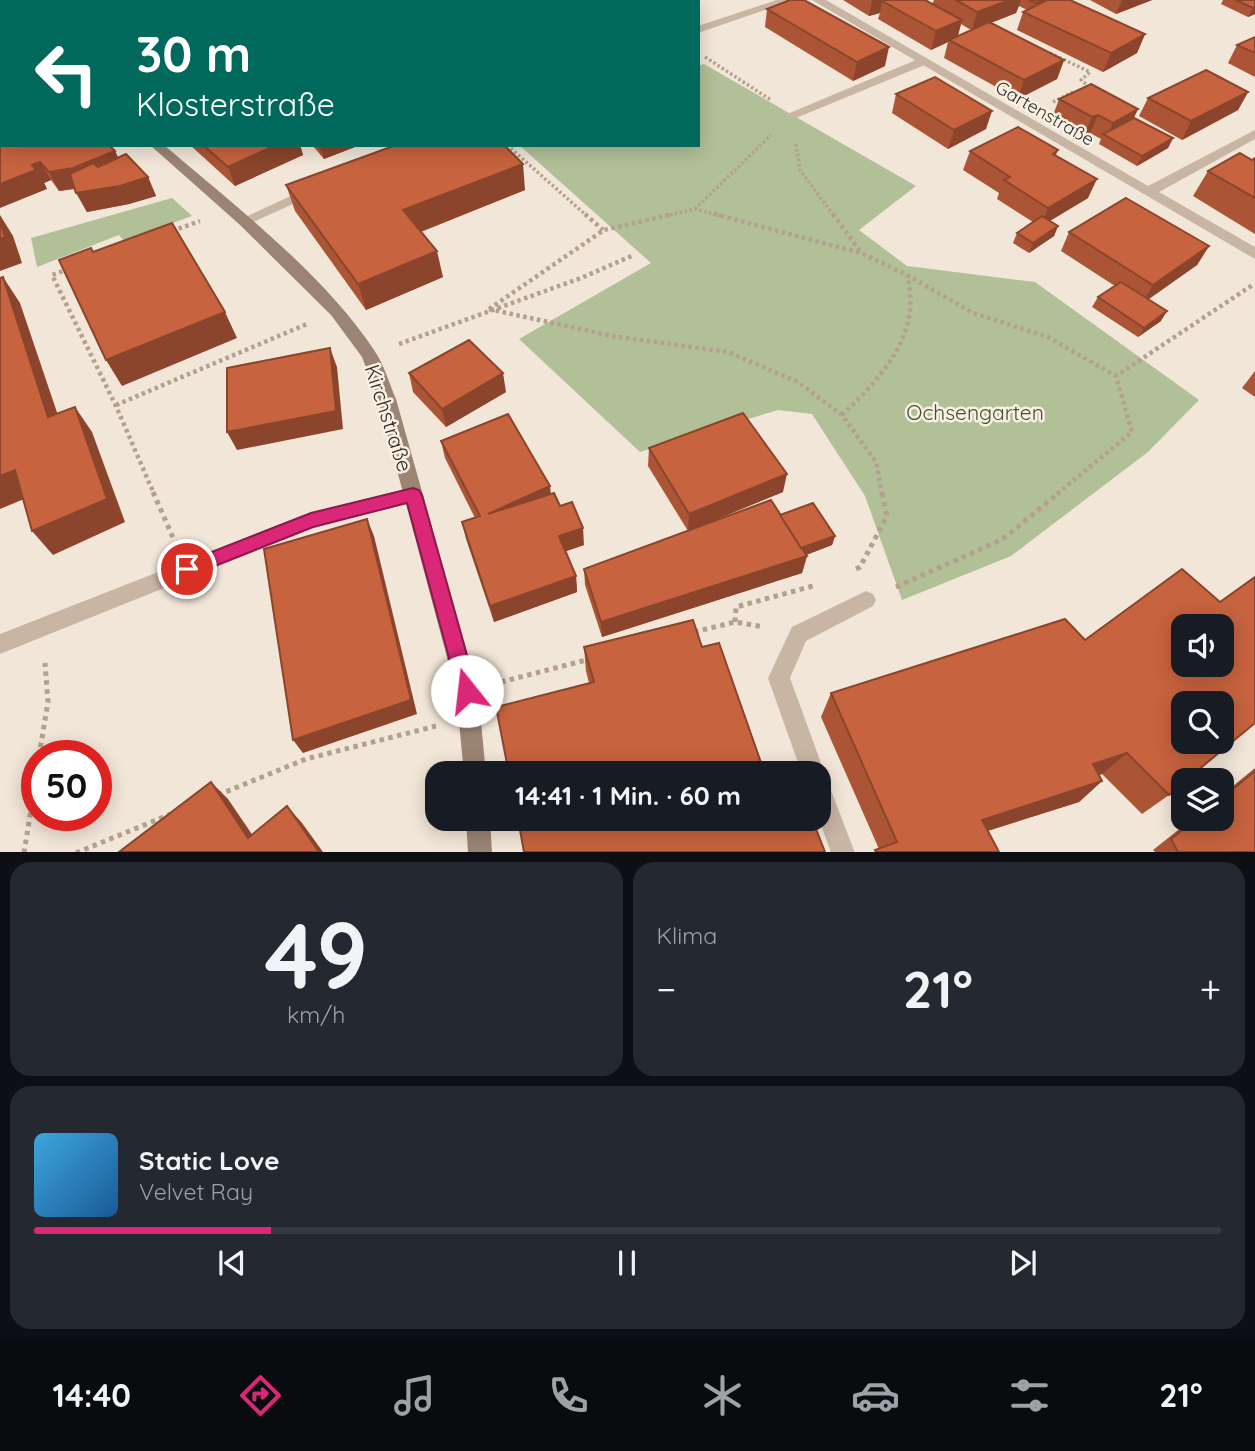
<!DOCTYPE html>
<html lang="de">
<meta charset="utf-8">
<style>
body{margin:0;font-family:Quicksand,sans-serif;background:#242831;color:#f1f3f6;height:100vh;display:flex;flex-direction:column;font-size:26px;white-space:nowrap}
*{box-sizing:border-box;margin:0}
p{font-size:23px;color:#9ea1a6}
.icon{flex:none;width:38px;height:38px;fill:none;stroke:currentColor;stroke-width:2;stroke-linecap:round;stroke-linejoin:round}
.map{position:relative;height:852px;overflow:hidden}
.details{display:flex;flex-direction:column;gap:10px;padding:10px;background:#0d0f14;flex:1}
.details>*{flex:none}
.banner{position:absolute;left:0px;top:0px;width:700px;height:147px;box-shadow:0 4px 18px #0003;background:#00695c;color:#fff;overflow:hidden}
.fabs{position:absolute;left:1171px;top:614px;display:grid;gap:14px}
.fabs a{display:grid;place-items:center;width:63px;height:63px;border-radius:14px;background:#171b24;box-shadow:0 4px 18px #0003;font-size:35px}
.speed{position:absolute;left:21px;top:740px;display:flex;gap:14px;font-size:35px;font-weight:700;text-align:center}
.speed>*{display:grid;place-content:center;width:91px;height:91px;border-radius:50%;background:#171b24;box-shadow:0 4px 18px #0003;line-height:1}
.speed .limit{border:10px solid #d22;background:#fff;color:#111}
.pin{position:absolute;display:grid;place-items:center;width:60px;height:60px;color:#fff;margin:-30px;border:4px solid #fff;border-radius:50%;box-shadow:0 2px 7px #0007}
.me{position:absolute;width:77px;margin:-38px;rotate:344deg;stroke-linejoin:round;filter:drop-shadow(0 0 5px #0008)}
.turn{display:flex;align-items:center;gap:24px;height:147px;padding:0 21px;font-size:32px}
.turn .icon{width:91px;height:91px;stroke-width:2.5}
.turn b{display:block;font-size:49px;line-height:60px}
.big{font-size:52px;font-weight:800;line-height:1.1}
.details .card{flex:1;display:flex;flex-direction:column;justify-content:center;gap:10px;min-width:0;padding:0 24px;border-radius:21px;background:#242831}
.details .dial{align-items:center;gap:0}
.dial b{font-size:91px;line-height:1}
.song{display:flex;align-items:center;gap:21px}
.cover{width:84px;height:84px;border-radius:10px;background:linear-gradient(135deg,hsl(200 70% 55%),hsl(210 70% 35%))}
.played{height:7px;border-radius:4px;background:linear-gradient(90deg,#db2777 20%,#363941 20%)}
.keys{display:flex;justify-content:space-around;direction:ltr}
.heat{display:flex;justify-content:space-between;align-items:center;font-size:38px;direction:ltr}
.details .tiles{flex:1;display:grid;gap:10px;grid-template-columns:1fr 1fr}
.card:last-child{grid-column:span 2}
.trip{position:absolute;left:425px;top:761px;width:406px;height:70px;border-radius:21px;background:#171b24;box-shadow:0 4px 18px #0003;font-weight:800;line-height:70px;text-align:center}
.menu{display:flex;height:112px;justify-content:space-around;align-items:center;background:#090b0e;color:#9ea1a6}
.menu .icon{width:49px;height:49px}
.menu .active{color:#db2777}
.menu b{font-size:32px;color:#f1f3f6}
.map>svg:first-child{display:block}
.green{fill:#b2c098}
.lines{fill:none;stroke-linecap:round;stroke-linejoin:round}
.path-far2{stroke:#b59f8e;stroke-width:3.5;stroke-dasharray:2.5 2.5;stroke-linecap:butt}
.path-far1{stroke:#b59f8e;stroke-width:4.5;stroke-dasharray:3.5 3.5;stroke-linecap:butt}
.path{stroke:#b59f8e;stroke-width:5;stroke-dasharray:4.5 4.5;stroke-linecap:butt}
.lane{fill:#c9b5a4;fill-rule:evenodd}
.street{fill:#c9b5a4;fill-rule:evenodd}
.secondary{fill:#9c8475;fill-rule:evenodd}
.wall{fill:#ab5536;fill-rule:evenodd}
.shaded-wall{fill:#8b452c}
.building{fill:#c7633f;stroke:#8b452c;stroke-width:2;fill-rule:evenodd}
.route{fill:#db2777;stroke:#8e194d;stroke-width:2}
.labels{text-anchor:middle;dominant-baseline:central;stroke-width:5;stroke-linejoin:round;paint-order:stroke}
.far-street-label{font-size:18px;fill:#342a26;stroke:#f9f0e4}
.park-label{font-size:21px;fill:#435229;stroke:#f9f0e4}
.street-label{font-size:21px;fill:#342a26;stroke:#f9f0e4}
</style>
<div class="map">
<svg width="1255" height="853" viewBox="0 0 1255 853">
<rect width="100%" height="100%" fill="#f1e6d8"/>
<g class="green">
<polygon points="704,64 916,186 859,230 907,266 1035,282 1199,400 1148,452 1011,556 902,600 865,496 812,414 778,410 640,452 519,339 651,263 519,145 698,145 698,66"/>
<polygon points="172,198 192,216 124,241 119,235 37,267 31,238"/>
</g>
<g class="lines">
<g class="path-far2">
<polyline points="1050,53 1090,72 1081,80 1088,86 1085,88"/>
<polyline points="705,57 771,100"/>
<polyline points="1053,102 1073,92"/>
<polyline points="796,144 800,170 834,216"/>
<polyline points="507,145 587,216"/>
<polyline points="695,209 771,135"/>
<polyline points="665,216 695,209 721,216"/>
</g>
<g class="path-far1">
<polyline points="585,214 603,230"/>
<polyline points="714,214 861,253 907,275 973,313 1048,337 1116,376"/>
<polyline points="833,214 860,251"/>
<polyline points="172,231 200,221"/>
<polyline points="69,269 52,275 116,406 154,494"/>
<polyline points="489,309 612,336 728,352 798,382 842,415 876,462 882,494"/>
<polyline points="489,309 604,230 673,214"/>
<polyline points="399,344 581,278 634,255"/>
<polyline points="116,405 307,324"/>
<path d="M842,415C881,378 923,333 907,276"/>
<polyline points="1057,494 1132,432 1116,376 1254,284"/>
</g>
<g class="path">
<polyline points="153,492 174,540"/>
<polyline points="856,569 860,567 887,516 882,492"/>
<polyline points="896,587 1003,539 1060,492"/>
<polyline points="735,622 736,607 813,586"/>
<polyline points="694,632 735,622 764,627"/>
<polyline points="501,682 590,659"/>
<polyline points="39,756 48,702 45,663"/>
<polyline points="218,795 306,759 436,726"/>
<polyline points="24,853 37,772"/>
<polyline points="76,853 171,814"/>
</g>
<g class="lane">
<polygon points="923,57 927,58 927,64 796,118 786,118 785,115"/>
<polygon points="866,591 873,594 876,600 873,606 806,641 790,678 825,774 824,778 827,780 855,853 831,853 819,819 819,774 802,774 768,678 792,627"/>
</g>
<g class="street">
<polygon points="777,0 794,0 698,33 698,26"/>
<polygon points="812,0 826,0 1148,186 1255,130 1255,139 1159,192 1255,247 1255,259"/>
<rect x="0" y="84" width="2" height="8"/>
<polygon points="312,186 317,187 317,193 249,224 239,224 237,221"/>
<polygon points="413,487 420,490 422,495 420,500 313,528 0,654 0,634 304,515"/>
</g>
<g class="secondary">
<polygon points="0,1 4,2 2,2 2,8"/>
<path d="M150,145H164C234,205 324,274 374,350C384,364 389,383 396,399L478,691L486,774H464L456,691L378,399L362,357L331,315L239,224Z"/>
<polygon points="466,819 490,819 492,853 468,853"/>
</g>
</g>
<g class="wall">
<polygon points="607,0 688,0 688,2 609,2"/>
<path d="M843,0H925L932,4L934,0H1070L1145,34L1137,53L1103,72L1017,30L1023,12L1027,10L1019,6L1016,13L991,23L1064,60L1057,79L1018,99L944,58L948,42L931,50L878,19L880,13L869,16ZM961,24L971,30L958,36Z"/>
<polygon points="1090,0 1152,0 1116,14"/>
<polygon points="1223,0 1255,0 1255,14 1248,17 1221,4"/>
<polygon points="767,9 885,66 853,81 765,27"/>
<polygon points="1255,37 1255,77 1228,63 1237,45"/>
<polygon points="1248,92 1238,110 1182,140 1139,116 1148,98"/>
<polygon points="896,94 986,129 948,149 892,113"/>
<polygon points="1059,99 1134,118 1173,138 1168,148 1137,166 1099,144 1101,139 1090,133 1084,136 1052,118"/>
<polygon points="2,145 115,151 118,158 148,177 156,196 129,204 87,212 75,189 59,191 51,180 44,183 47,189"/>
<polygon points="190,145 300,145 303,155 235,186"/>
<polygon points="312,145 360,145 324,159"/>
<polygon points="1058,150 1056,155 1088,198 1049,221 1058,226 1054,236 1029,253 1013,243 1017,233 1033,222 997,199 999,193 963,170 970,151"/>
<polygon points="1255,158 1255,234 1193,196 1208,171 1252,160"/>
<polygon points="286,185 525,190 421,232 443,277 366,310 295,211"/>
<polygon points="1069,232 1209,246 1197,265 1148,299 1161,321 1138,337 1092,307 1098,297 1115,286 1061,251"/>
<polygon points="1255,371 1255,397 1242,388"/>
<polygon points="409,373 506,392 446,427 413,392"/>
<polygon points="441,441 551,494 584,545 566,551 576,576 577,592 494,622 466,539 462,522 475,518 445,458"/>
<polygon points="649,448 783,492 688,531 780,515 835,536 832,545 806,555 807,556 802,573 602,637 585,585 584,569 688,531 648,466"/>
<polygon points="1065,619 1169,795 1142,814 1102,774 1099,775 1102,781 1079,802 988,831 999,852 874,852 879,849 821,717 831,693"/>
<polygon points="584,647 702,647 589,683 586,671"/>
<polygon points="1255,768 1255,852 1155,852 1153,850 1192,819 1222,819 1222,795"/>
</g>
<g class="shaded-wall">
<polygon points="102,0 124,0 125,2 97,2"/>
<polygon points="650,0 688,0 688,2 645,2"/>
<polygon points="872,0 915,0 882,1 880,13 869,16"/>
<polygon points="1010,0 1021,0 1016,13 972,30 977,12"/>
<polygon points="1122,0 1152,0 1116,14"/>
<polygon points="1255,7 1255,14 1248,17 1253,8"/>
<polygon points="962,20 957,38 949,40 948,42 931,50 936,31"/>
<polygon points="1145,34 1137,53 1103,72 1111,53"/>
<polygon points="889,47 885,66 853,81 857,62"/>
<polygon points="1064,60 1057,79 1018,99 1024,80"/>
<polygon points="1248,92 1238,110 1182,140 1191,121"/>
<polygon points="1138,109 1130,127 1107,136 1113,123"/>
<polygon points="992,111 986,129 948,149 954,130"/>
<polygon points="1098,115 1090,133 1084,136 1092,117"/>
<polygon points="1173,138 1168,148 1137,166 1142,156"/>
<polygon points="276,145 300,145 303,155 235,186 228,167"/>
<polygon points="332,145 360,145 324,159 321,149"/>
<polygon points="115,151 124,170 83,187 59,191 49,172"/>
<polygon points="40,162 51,180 44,183 47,189 0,208 0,184 32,165"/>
<polygon points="523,164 525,190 409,236 403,210"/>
<polygon points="148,177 156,196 129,204 87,212 76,193"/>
<polygon points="1097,179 1088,198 1040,227 1048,208"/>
<polygon points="0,215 13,236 22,263 0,271"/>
<polygon points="1058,226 1054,236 1029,253 1033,243"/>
<polygon points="1209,246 1197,265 1142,304 1153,285"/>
<polygon points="437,251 443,277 366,310 358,284"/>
<polygon points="3,277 20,303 67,442 48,417"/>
<polygon points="1167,311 1161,321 1138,337 1144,328"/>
<polygon points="225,312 237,338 122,386 106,360"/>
<polygon points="330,348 337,367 343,429 237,450 227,432"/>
<polygon points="503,373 506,392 446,427 442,409"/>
<polygon points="75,407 92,432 125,522 53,555 32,531"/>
<polygon points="15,470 36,494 0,509 0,476"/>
<polygon points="787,474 783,492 688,531 689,514"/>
<polygon points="550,486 552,504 488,514"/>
<polygon points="367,519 374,536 417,714 303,753 293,740"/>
<polygon points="583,528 584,545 561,553 559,536"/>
<polygon points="835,536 832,545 798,558 801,549"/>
<polygon points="807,556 802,573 602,637 601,622"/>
<polygon points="576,576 577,592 494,622 490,606"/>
<polygon points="1127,753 1102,774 1070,785 1093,764"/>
<polygon points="1102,781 1079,802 964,838 982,820"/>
<polygon points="211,782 228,799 264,852 248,838"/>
<polygon points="287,806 302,823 323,852 319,852"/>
</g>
<g class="building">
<polygon points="67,0 102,0 97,2 69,2"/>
<polygon points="533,0 585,0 588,2 528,2"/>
<polygon points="631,0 650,0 645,2 633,2"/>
<polygon points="790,0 804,0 889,47 857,62 767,9"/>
<polygon points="885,0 925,0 962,20 936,31 882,1"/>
<polygon points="956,0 1010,0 977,12"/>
<polygon points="1029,0 1044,0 1036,3"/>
<polygon points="1047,0 1070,0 1145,34 1111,53 1023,12"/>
<polygon points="1236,0 1255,0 1255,7 1253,8"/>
<polygon points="989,22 1064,60 1024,80 949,40"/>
<polygon points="1255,37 1255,53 1237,45"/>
<polygon points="1206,70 1248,92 1191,121 1148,98"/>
<polygon points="935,77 992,111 954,130 896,94"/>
<polygon points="1091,84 1138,109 1113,123 1098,115 1092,117 1059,99"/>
<polygon points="2,108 2,122 0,120 0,109"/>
<polygon points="1134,118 1173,138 1142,156 1103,134"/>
<polygon points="1018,127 1058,150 1053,154 1097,179 1048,208 1004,180 1010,177 970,151"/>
<polygon points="2,145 109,145 115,151 73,168 49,172 40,162 32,165 36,170 0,184 0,146"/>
<polygon points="203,145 276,145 228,167"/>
<polygon points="318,145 332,145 321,149"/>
<polygon points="396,145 504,145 523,164 403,210 437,251 358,284 286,185"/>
<polygon points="1240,153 1252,160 1255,158 1255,198 1208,171"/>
<polygon points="126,154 148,177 120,186 76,193 70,174 93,163 98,167"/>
<polygon points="1126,198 1209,246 1153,285 1069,232"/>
<polygon points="1042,216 1058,226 1033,243 1017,233"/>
<polygon points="0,221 5,237 0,239"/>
<polygon points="172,223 225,312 106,360 59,260 91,248 93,252"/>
<polygon points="3,277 48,417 75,407 107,499 32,531 15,470 0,476 0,278"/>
<polygon points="1121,282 1167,311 1144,328 1098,297"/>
<polygon points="469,340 503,373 442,409 409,373"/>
<polygon points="330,348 336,411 227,432 227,368"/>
<polygon points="743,413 787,474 689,514 649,448"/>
<polygon points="508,414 550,486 488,514 554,493 560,506 572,502 583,528 559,536 576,576 490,606 462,522 480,516 441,441"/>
<polygon points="771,500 807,556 601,622 584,569"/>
<polygon points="813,503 835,536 801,548 780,515"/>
<polygon points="367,519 411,700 293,740 264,549"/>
<path d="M1182,569L1220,602L1255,577V723L1186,780H1183V783L1169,795L1127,753L1093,764L1102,781L982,820L999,852H876L875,850L897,842L831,693L1065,619L1085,640ZM1183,626H1222V665H1183ZM1183,704H1222V742H1183Z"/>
<polygon points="693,620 702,647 719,643 765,774 509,774 496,707 594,682 584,647"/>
<polygon points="1255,771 1255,852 1178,852 1171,839 1196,819 1222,819 1222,798"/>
<polygon points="211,782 248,838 287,806 319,852 119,852"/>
<polygon points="518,819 812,819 825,852 524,852"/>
</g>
<polygon class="route" points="413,488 419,490 422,495 477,691 474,697 467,700 461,697 458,691 407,503 313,527 187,577 181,575 178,569 181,564 311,513"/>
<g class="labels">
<g class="far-street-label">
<text transform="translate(1045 113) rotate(30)">Gartenstraße</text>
</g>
<g class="park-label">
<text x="975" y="412">Ochsengarten</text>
</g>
<g class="street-label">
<text transform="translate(389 418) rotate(72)">Kirchstraße</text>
</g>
</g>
</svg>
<div class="fabs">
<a><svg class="icon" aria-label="sound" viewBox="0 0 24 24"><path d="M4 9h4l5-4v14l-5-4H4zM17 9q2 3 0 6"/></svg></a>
<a><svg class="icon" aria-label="search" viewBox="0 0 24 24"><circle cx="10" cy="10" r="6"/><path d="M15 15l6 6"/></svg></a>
<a><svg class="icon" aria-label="layers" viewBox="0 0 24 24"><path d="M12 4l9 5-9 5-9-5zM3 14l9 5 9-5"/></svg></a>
</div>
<div class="speed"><div class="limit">50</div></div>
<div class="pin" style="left:187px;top:569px;background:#d93025"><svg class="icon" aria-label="arrive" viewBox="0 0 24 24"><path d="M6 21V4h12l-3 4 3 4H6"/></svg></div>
<svg class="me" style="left:467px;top:691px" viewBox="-20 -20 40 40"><circle r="19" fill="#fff"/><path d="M0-13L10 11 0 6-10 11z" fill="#db2777"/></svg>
<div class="trip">14:41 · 1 Min. · 60 m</div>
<div class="banner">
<div class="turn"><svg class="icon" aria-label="left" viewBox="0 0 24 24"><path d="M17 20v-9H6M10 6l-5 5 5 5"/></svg><div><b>30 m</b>Klosterstraße</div></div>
</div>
</div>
<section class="details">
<div class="tiles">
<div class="card dial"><b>49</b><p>km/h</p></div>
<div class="card"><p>Klima</p>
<div class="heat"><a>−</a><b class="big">21°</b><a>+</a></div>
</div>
<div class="card">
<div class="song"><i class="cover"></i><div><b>Static Love</b><p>Velvet Ray</p></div></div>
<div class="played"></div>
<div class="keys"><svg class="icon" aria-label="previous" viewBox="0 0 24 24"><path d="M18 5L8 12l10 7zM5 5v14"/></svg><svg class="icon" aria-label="pause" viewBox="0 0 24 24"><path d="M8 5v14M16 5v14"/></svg><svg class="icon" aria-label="next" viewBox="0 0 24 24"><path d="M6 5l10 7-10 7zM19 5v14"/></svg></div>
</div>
</div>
</section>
<nav class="menu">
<b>14:40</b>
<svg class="icon active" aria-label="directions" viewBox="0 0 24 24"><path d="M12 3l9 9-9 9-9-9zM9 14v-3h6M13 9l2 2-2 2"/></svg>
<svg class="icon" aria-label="music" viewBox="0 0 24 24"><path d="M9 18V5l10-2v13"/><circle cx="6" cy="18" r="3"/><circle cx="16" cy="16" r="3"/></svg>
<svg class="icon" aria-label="phone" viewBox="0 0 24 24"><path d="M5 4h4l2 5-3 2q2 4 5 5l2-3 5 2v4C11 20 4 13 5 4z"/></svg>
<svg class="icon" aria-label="climate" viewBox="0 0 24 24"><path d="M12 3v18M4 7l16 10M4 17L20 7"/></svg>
<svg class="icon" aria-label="car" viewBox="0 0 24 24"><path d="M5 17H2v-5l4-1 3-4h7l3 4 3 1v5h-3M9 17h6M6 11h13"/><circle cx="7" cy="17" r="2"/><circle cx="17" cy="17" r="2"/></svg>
<svg class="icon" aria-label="filters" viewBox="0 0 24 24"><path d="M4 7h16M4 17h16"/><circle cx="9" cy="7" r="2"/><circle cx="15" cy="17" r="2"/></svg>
<b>21°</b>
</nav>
